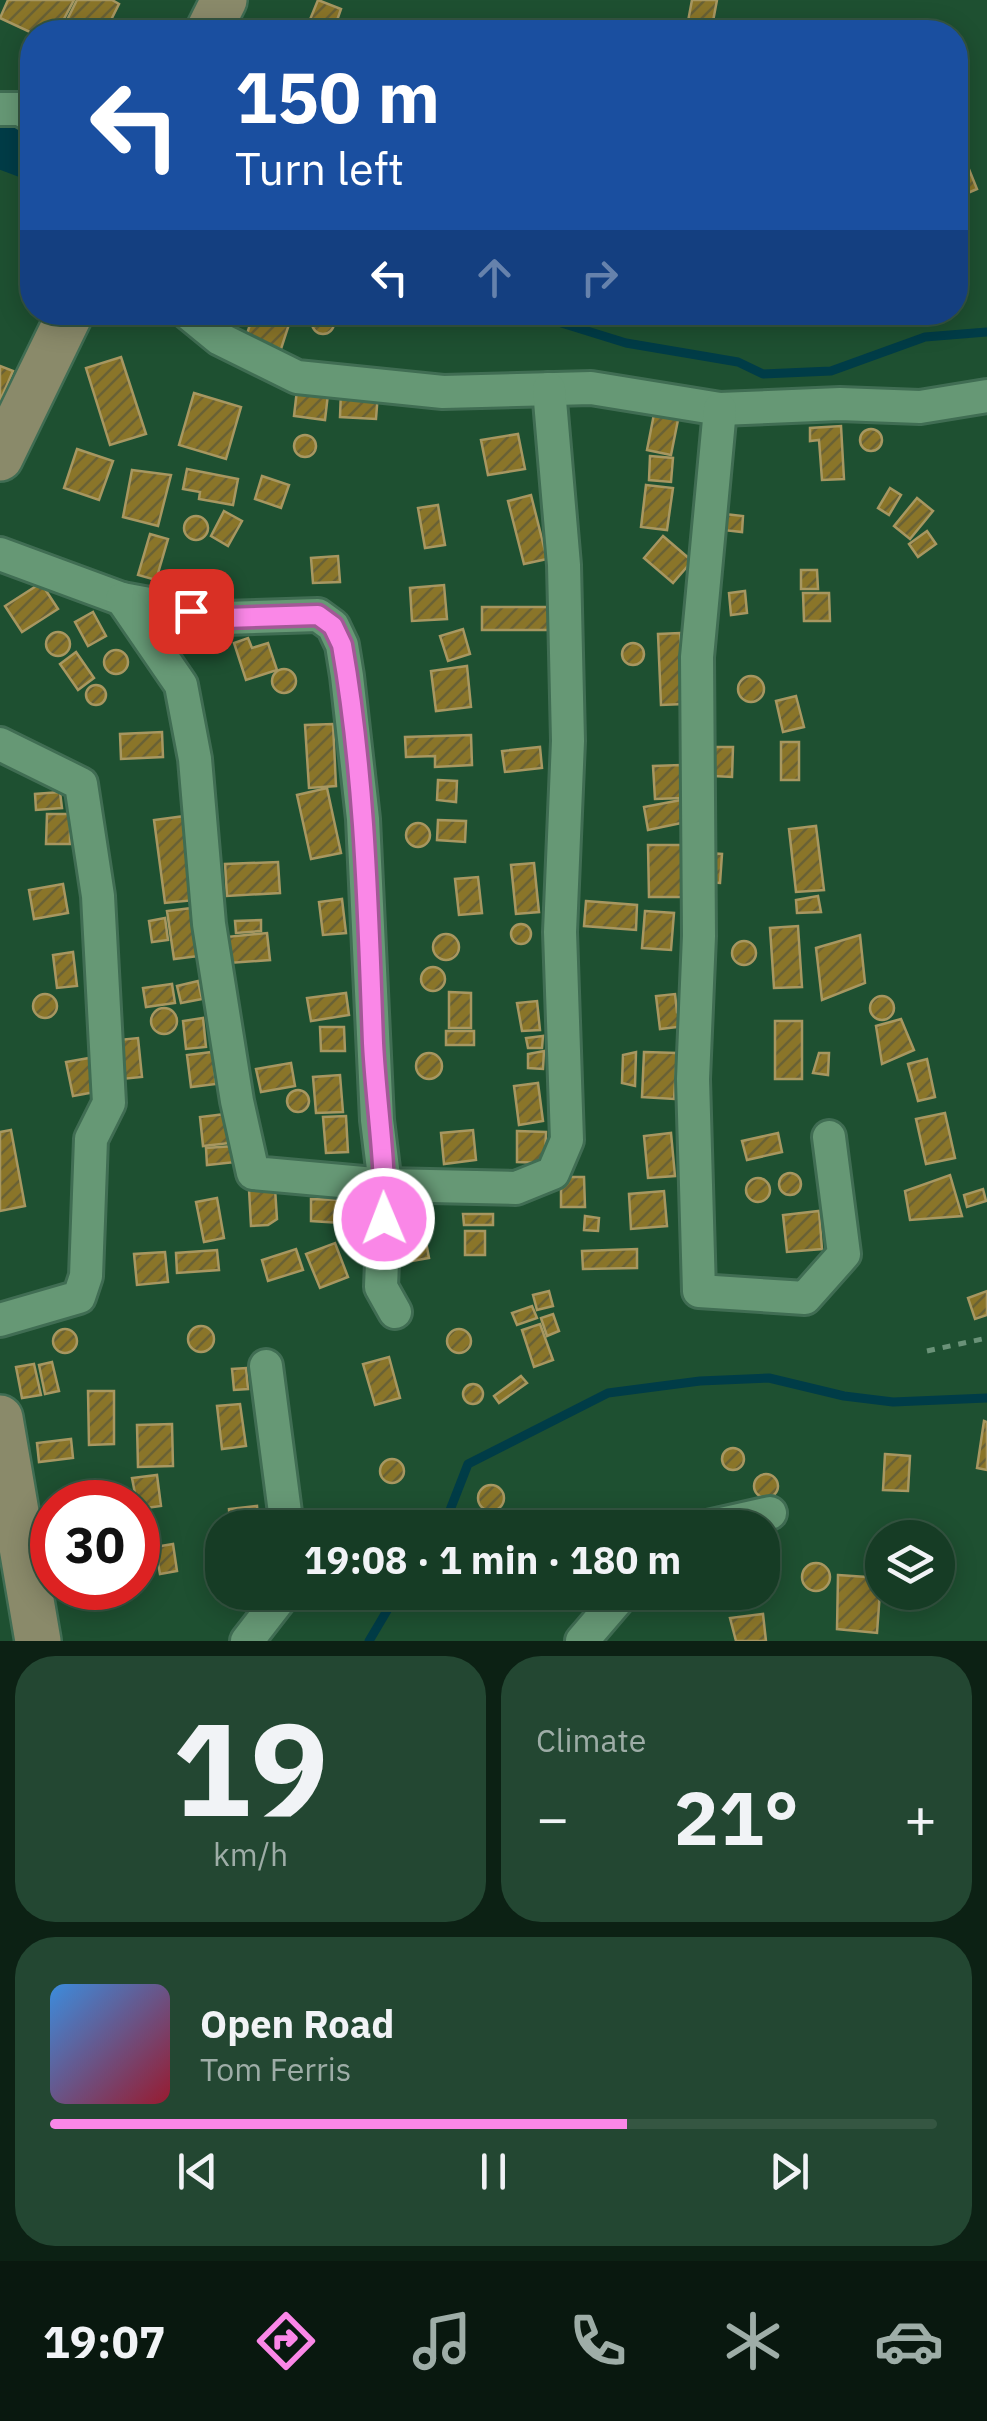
<!DOCTYPE html>
<meta charset="utf-8">
<style>
body{margin:0;font-family:"IBM Plex Sans",sans-serif;background:#234732;color:#f1f3f6;height:100vh;display:flex;flex-direction:column;font-size:38px;white-space:nowrap}
*{box-sizing:border-box;margin:0}
p{font-size:32px;color:#9eada7}
.icon{flex:none;width:55px;height:55px;fill:none;stroke:currentColor;stroke-width:2;stroke-linecap:round;stroke-linejoin:round}
.map{position:relative;height:1641px;overflow:hidden}
.panel{display:flex;flex-direction:column;gap:15px;padding:15px;background:#0c2114;flex:1}
.panel>*{flex:none}
.banner{position:absolute;left:20px;top:20px;width:948px;height:305px;border-radius:40px;box-shadow:0 5px 25px #0003,0 0 0 2px #355642;background:#1a4fa0;color:#fff;overflow:hidden}
.buttons{position:absolute;left:865px;top:1520px;display:grid;gap:20px}
.buttons a{display:grid;place-items:center;width:90px;height:90px;border-radius:50%;background:#163c25;box-shadow:0 5px 25px #0003,0 0 0 2px #355642;font-size:50px}
.speed{position:absolute;left:30px;top:1480px;display:flex;gap:20px;font-size:50px;font-weight:700;text-align:center}
.speed>*{display:grid;place-content:center;width:130px;height:130px;border-radius:50%;background:#163c25;box-shadow:0 5px 25px #0003,0 0 0 2px #355642;line-height:1}
.speed .limit{border:15px solid #d22;background:#fff;color:#111}
.pin{position:absolute;display:grid;place-items:center;width:85px;height:85px;color:#fff;margin:-42px;border-radius:20px;box-shadow:0 5px 15px #0006}
.me{position:absolute;width:110px;margin:-55px;rotate:359deg;stroke-linejoin:round;filter:drop-shadow(0 0 8px #0008)}
.turn{display:flex;align-items:center;gap:35px;height:210px;padding:0 50px;font-size:45px}
.turn .icon{width:130px;height:130px;stroke-width:2.5}
.turn b{display:block;font-size:70px;line-height:85px}
.lanes{display:flex;align-items:center;height:95px;padding:0 50px;background:#0003;justify-content:center;gap:50px;direction:ltr}
.lanes .off{opacity:.35}
.big{font-size:75px;font-weight:700;line-height:1.1}
.panel .card{flex:1;display:flex;flex-direction:column;justify-content:center;gap:15px;min-width:0;padding:0 35px;border-radius:40px;background:#234732}
.panel .dial{align-items:center;gap:0}
.dial b{font-size:130px;line-height:1}
.song{display:flex;align-items:center;gap:30px}
.cover{width:120px;height:120px;border-radius:15px;background:linear-gradient(135deg,hsl(210 70% 55%),hsl(350 70% 35%))}
.played{height:10px;border-radius:5px;background:linear-gradient(90deg,#fa87e7 65%,#355642 65%)}
.keys{display:flex;justify-content:space-around;direction:ltr}
.heat{display:flex;justify-content:space-between;align-items:center;font-size:55px;direction:ltr}
.panel .tiles{flex:1;display:grid;gap:15px;grid-template-columns:1fr 1fr}
.card:last-child{grid-column:span 2}
.trip{position:absolute;left:205px;top:1510px;width:575px;height:100px;border-radius:40px;background:#163c25;box-shadow:0 5px 25px #0003,0 0 0 2px #355642;font-weight:700;line-height:100px;text-align:center}
.menu{display:flex;height:160px;justify-content:space-around;align-items:center;background:#09180f;color:#9eada7}
.menu .icon{width:70px;height:70px}
.menu .active{color:#fa87e7}
.menu b{font-size:45px;color:#f1f3f6}
.map>svg:first-child{display:block}
.lines{fill:none;stroke-linecap:round;stroke-linejoin:round}
.stream{stroke:#003c47;stroke-width:9}
.river{stroke:#003c47;stroke-width:50}
.building{fill:url(#building-hatch);stroke:#a79761;stroke-width:2.5}
.street-casing{stroke:#406d53;stroke-width:38}
.secondary-casing{stroke:#406d53;stroke-width:50}
.path{stroke:#6a9278;stroke-width:5;stroke-dasharray:8 8;stroke-linecap:butt}
.street{stroke:#669875;stroke-width:32}
.secondary{stroke:#8a8a6a;stroke-width:45}
.route-casing{stroke:#a25896;stroke-width:25}
.route{stroke:#fa87e7;stroke-width:18}
</style>
<div class="map">
<svg width="987" height="1641" viewBox="0 0 987 1641">
<defs>
<pattern id="building-hatch" width="6" height="6" patternUnits="userSpaceOnUse" patternTransform="scale(2.5)"><rect width="6" height="6" fill="#8a7529"/><path d="M-1 1l2-2M0 6l6-6M5 7l2-2" fill="none" stroke="#696135"/></pattern>
</defs>
<rect width="100%" height="100%" fill="#1e5031"/>
<g class="lines">
<g class="stream">
<polyline points="526,312 626,343 738,362 763,374 831,371 925,337 987,332"/>
<polyline points="443,1528 468,1464 608,1393 700,1381 769,1378 844,1396 893,1402 987,1398"/>
<polyline points="369,1641 398,1592"/>
</g>
<polyline class="river" points="0,143 32,155"/>
</g>
<g class="building">
<polygon points="8,0 74,0 57,32 32,33 0,18"/>
<polygon points="77,0 112,0 119,4 105,32 61,32"/>
<polygon points="318,0 341,9 333,32 309,22"/>
<polygon points="692,0 717,0 711,32 686,32"/>
<polygon points="382,23 392,27 394,32 371,32 375,25"/>
<polygon points="962,152 977,189 956,198 955,155"/>
<circle cx="323" cy="323" r="11"/>
<polygon points="254,312 293,312 281,349 246,337"/>
<polygon points="121,357 146,434 110,445 86,368"/>
<polygon points="0,366 13,371 0,401"/>
<polygon points="297,390 328,394 325,420 294,416"/>
<polygon points="341,391 378,393 376,419 340,417"/>
<polygon points="194,393 241,407 226,459 179,445"/>
<polygon points="654,414 678,420 671,455 647,450"/>
<polygon points="841,426 844,479 822,480 819,440 810,441 810,428"/>
<circle cx="871" cy="440" r="11"/>
<polygon points="518,434 525,469 488,475 481,440"/>
<circle cx="305" cy="446" r="11"/>
<polygon points="77,449 113,461 99,500 64,488"/>
<polygon points="650,456 673,458 671,482 649,480"/>
<polygon points="187,469 238,479 233,505 199,499 200,492 183,489"/>
<polygon points="132,470 171,475 158,526 123,517"/>
<polygon points="262,476 289,485 281,508 255,499"/>
<polygon points="646,485 673,488 667,530 641,527"/>
<polygon points="890,488 901,495 889,515 878,508"/>
<polygon points="531,495 547,559 524,564 508,501"/>
<polygon points="917,498 933,511 910,539 894,526"/>
<polygon points="438,505 445,545 425,548 418,508"/>
<polygon points="224,511 242,521 228,546 211,536"/>
<polygon points="725,514 743,516 742,532 723,530"/>
<circle cx="196" cy="528" r="12"/>
<polygon points="927,531 936,544 918,557 909,544"/>
<polygon points="150,534 168,539 156,580 138,575"/>
<polygon points="663,536 692,561 673,583 644,558"/>
<polygon points="338,556 340,582 313,583 311,558"/>
<polygon points="801,570 817,570 818,589 801,589"/>
<polygon points="41,583 58,609 22,632 5,606"/>
<polygon points="444,585 447,619 412,621 410,588"/>
<polygon points="745,591 747,613 731,615 729,593"/>
<polygon points="803,593 829,593 830,621 804,621"/>
<rect x="482" y="607" width="67" height="23"/>
<polygon points="93,612 106,636 88,646 75,622"/>
<polygon points="463,629 470,654 448,661 440,636"/>
<circle cx="58" cy="644" r="12"/>
<polygon points="680,633 684,704 661,705 658,634"/>
<polygon points="248,638 252,648 268,643 277,670 246,680 234,643"/>
<circle cx="633" cy="654" r="11"/>
<circle cx="116" cy="662" r="12"/>
<polygon points="76,652 94,678 78,690 60,664"/>
<polygon points="467,666 471,707 436,711 431,671"/>
<circle cx="284" cy="681" r="12"/>
<circle cx="751" cy="689" r="13"/>
<circle cx="96" cy="695" r="10"/>
<polygon points="796,696 804,727 783,732 776,701"/>
<polygon points="333,724 336,786 309,788 305,725"/>
<polygon points="162,732 163,757 121,759 120,734"/>
<polygon points="471,735 472,765 435,767 435,756 406,757 405,737"/>
<rect x="781" y="742" width="18" height="38"/>
<polygon points="540,747 542,768 505,772 502,751"/>
<polygon points="715,747 733,747 732,777 714,776"/>
<polygon points="681,765 683,798 655,799 653,766"/>
<polygon points="438,780 457,781 456,802 437,800"/>
<polygon points="327,788 341,853 311,859 297,795"/>
<polygon points="60,792 62,808 36,810 35,794"/>
<polygon points="681,800 686,822 648,830 644,807"/>
<polygon points="47,814 70,814 70,844 46,844"/>
<polygon points="185,816 196,900 165,903 154,820"/>
<polygon points="438,820 466,821 465,842 437,840"/>
<circle cx="418" cy="835" r="12"/>
<polygon points="816,826 824,890 796,892 789,829"/>
<polygon points="648,845 686,845 686,897 649,897"/>
<polygon points="707,853 722,854 720,883 706,882"/>
<polygon points="278,862 280,893 227,896 225,864"/>
<polygon points="534,863 539,912 516,914 511,865"/>
<polygon points="478,877 482,913 459,915 455,879"/>
<polygon points="63,884 68,913 34,919 29,890"/>
<polygon points="818,896 821,912 797,913 796,900"/>
<polygon points="342,899 346,933 323,935 319,902"/>
<polygon points="586,901 637,905 636,930 584,926"/>
<polygon points="192,908 199,956 174,959 167,911"/>
<polygon points="645,911 674,913 671,950 642,948"/>
<polygon points="165,918 168,940 152,942 149,921"/>
<polygon points="261,920 261,931 236,933 235,921"/>
<circle cx="521" cy="934" r="10"/>
<polygon points="798,926 802,987 774,988 770,928"/>
<polygon points="267,933 270,960 229,963 226,937"/>
<circle cx="446" cy="947" r="13"/>
<polygon points="860,935 865,983 822,1000 816,948"/>
<circle cx="744" cy="953" r="12"/>
<polygon points="73,952 77,986 57,988 53,955"/>
<circle cx="433" cy="979" r="12"/>
<polygon points="198,981 202,999 181,1003 177,986"/>
<polygon points="172,984 175,1003 146,1007 143,988"/>
<polygon points="449,992 471,993 471,1028 449,1028"/>
<polygon points="346,993 349,1015 311,1021 307,998"/>
<polygon points="675,994 677,1012 684,1011 686,1026 660,1029 656,996"/>
<circle cx="45" cy="1006" r="12"/>
<circle cx="882" cy="1008" r="12"/>
<polygon points="537,1001 540,1030 522,1031 517,1003"/>
<circle cx="164" cy="1021" r="13"/>
<polygon points="203,1018 206,1047 186,1049 183,1021"/>
<polygon points="901,1019 914,1050 882,1064 876,1026"/>
<rect x="775" y="1021" width="27" height="58"/>
<polygon points="320,1027 344,1027 345,1051 321,1051"/>
<rect x="446" y="1031" width="28" height="14"/>
<polygon points="543,1036 542,1048 528,1048 526,1038"/>
<polygon points="138,1038 142,1077 122,1079 118,1040"/>
<polygon points="544,1051 543,1069 528,1068 528,1054"/>
<polygon points="212,1052 216,1084 191,1087 187,1055"/>
<polygon points="636,1052 635,1086 622,1083 623,1055"/>
<polygon points="644,1052 677,1053 674,1099 642,1097"/>
<polygon points="819,1053 829,1053 828,1075 813,1073"/>
<circle cx="429" cy="1066" r="13"/>
<polygon points="89,1058 95,1092 73,1096 66,1062"/>
<polygon points="927,1059 935,1097 918,1101 908,1064"/>
<polygon points="291,1063 295,1086 261,1092 256,1069"/>
<polygon points="340,1075 343,1112 316,1113 313,1077"/>
<polygon points="538,1083 543,1121 519,1125 514,1086"/>
<circle cx="298" cy="1101" r="11"/>
<polygon points="945,1113 955,1158 926,1164 916,1119"/>
<polygon points="226,1114 230,1143 203,1146 200,1117"/>
<polygon points="346,1116 348,1152 326,1153 323,1117"/>
<polygon points="11,1130 25,1206 0,1211 0,1132"/>
<polygon points="473,1130 476,1160 444,1164 441,1133"/>
<polygon points="517,1131 546,1132 545,1163 517,1162"/>
<polygon points="671,1133 675,1176 648,1178 644,1136"/>
<polygon points="778,1133 782,1152 747,1160 742,1141"/>
<polygon points="234,1146 236,1162 207,1165 206,1148"/>
<circle cx="790" cy="1184" r="11"/>
<polygon points="950,1175 962,1216 910,1220 905,1191"/>
<polygon points="561,1177 584,1177 585,1207 561,1207"/>
<circle cx="758" cy="1190" r="12"/>
<polygon points="275,1188 277,1219 268,1225 251,1226 249,1189"/>
<polygon points="983,1189 986,1201 967,1207 964,1195"/>
<polygon points="664,1191 667,1226 631,1229 629,1194"/>
<polygon points="217,1198 224,1238 204,1242 196,1202"/>
<polygon points="311,1199 342,1200 341,1223 311,1221"/>
<polygon points="819,1211 822,1249 787,1252 783,1215"/>
<polygon points="463,1214 493,1214 493,1225 464,1225"/>
<polygon points="585,1216 599,1218 598,1231 584,1230"/>
<rect x="465" y="1231" width="20" height="24"/>
<polygon points="426,1242 429,1258 400,1263 397,1246"/>
<polygon points="335,1243 348,1277 320,1288 306,1254"/>
<polygon points="296,1249 303,1270 268,1281 262,1260"/>
<polygon points="637,1249 637,1268 583,1269 582,1251"/>
<polygon points="217,1250 219,1270 177,1273 176,1253"/>
<polygon points="165,1252 168,1282 137,1285 134,1254"/>
<polygon points="549,1291 553,1306 537,1310 533,1295"/>
<polygon points="987,1291 987,1315 975,1319 968,1298"/>
<polygon points="532,1306 537,1318 517,1325 512,1313"/>
<polygon points="553,1314 559,1331 547,1336 541,1318"/>
<polygon points="540,1324 553,1360 534,1367 522,1330"/>
<circle cx="201" cy="1339" r="13"/>
<circle cx="65" cy="1341" r="12"/>
<circle cx="459" cy="1341" r="12"/>
<polygon points="389,1357 400,1398 375,1405 363,1364"/>
<polygon points="52,1362 59,1391 45,1394 39,1365"/>
<polygon points="34,1364 41,1395 22,1398 16,1367"/>
<polygon points="246,1368 248,1389 234,1390 232,1369"/>
<polygon points="521,1376 527,1383 499,1403 494,1396"/>
<circle cx="473" cy="1394" r="10"/>
<polygon points="88,1391 114,1391 114,1444 89,1445"/>
<polygon points="240,1404 246,1446 222,1449 217,1406"/>
<polygon points="984,1421 987,1422 987,1470 977,1468"/>
<polygon points="172,1424 173,1466 138,1467 137,1425"/>
<polygon points="71,1439 73,1458 39,1462 37,1443"/>
<circle cx="733" cy="1459" r="11"/>
<polygon points="885,1454 910,1456 908,1491 883,1490"/>
<circle cx="392" cy="1471" r="12"/>
<circle cx="766" cy="1486" r="12"/>
<polygon points="157,1475 161,1506 138,1509 132,1478"/>
<circle cx="491" cy="1498" r="13"/>
<polygon points="257,1506 259,1528 230,1528 229,1509"/>
<polygon points="395,1514 415,1528 386,1528"/>
<polygon points="583,1518 592,1518 599,1528 573,1528"/>
<polygon points="173,1544 177,1571 160,1574 155,1547"/>
<circle cx="816" cy="1577" r="14"/>
<polygon points="838,1575 881,1578 877,1633 837,1629"/>
<polygon points="763,1614 766,1641 736,1641 730,1618"/>
</g>
<g class="lines">
<defs>
<g id="street">
<polyline points="0,109 20,109 32,116"/>
<polyline points="187,312 220,339 297,377 443,392 591,388 720,409 840,404 920,407 987,396"/>
<polyline points="720,409 697,657 699,936 693,1079 699,1291 805,1298 844,1254 829,1137"/>
<polyline points="0,554 122,599 225,618 318,615 333,626 342,645 347,676 363,819 377,1120 385,1185 381,1287 395,1312"/>
<polyline points="122,599 181,685 195,759 209,924 237,1101 253,1173 385,1185 516,1188 553,1173 567,1140 560,932 568,741 564,565 549,389"/>
<polyline points="0,744 81,784 98,896 109,1103 91,1139 86,1276 79,1297 0,1320"/>
<polyline points="266,1366 287,1528"/>
<polyline points="703,1528 770,1513"/>
<polyline points="247,1641 285,1592"/>
<polyline points="582,1641 624,1592"/>
</g>
<g id="secondary">
<polyline points="208,32 224,0"/>
<polyline points="0,458 71,312"/>
<polyline points="0,1418 38,1641"/>
</g>
</defs>
<use href="#street" class="street-casing"/>
<use href="#secondary" class="secondary-casing"/>
<polyline class="path" points="927,1351 987,1338"/>
<use href="#street" class="street"/>
<use href="#secondary" class="secondary"/>
</g>
<g class="lines">
<defs>
<path id="route" d="M191,611L225,618L318,615L333,626L342,645C365,776 368,910 373,1043C376,1102 386,1161 384,1219"/>
</defs>
<use href="#route" class="route-casing"/>
<use href="#route" class="route"/>
</g>
</svg>
<div class="buttons">
<a><svg class="icon" aria-label="layers" viewBox="0 0 24 24"><path d="M12 4l9 5-9 5-9-5zM3 14l9 5 9-5"/></svg></a>
</div>
<div class="speed"><div class="limit">30</div></div>
<div class="pin" style="left:191px;top:611px;background:#d93025"><svg class="icon" aria-label="arrive" viewBox="0 0 24 24"><path d="M6 21V4h12l-3 4 3 4H6"/></svg></div>
<svg class="me" style="left:384px;top:1219px" viewBox="-20 -20 40 40"><circle r="17" fill="#fa87e7" stroke="#fff" stroke-width="3"/><path d="M0-11L8 9 0 5-8 9z" fill="#fff"/></svg>
<div class="trip">19:08 · 1 min · 180 m</div>
<div class="banner">
<div class="turn"><svg class="icon" aria-label="left" viewBox="0 0 24 24"><path d="M17 20v-9H6M10 6l-5 5 5 5"/></svg><div><b>150 m</b>Turn left</div></div>
<div class="lanes"><svg class="icon" aria-label="left" viewBox="0 0 24 24"><path d="M17 20v-9H6M10 6l-5 5 5 5"/></svg><svg class="icon off" aria-label="ahead" viewBox="0 0 24 24"><path d="M12 20V5M6 11l6-6 6 6"/></svg><svg class="icon off" aria-label="right" viewBox="0 0 24 24"><path d="M7 20v-9h11M14 6l5 5-5 5"/></svg></div>
</div>
</div>
<section class="panel">
<div class="tiles">
<div class="card dial"><b>19</b><p>km/h</p></div>
<div class="card"><p>Climate</p>
<div class="heat"><a>−</a><b class="big">21°</b><a>+</a></div>
</div>
<div class="card">
<div class="song"><i class="cover"></i><div><b>Open Road</b><p>Tom Ferris</p></div></div>
<div class="played"></div>
<div class="keys"><svg class="icon" aria-label="previous" viewBox="0 0 24 24"><path d="M18 5L8 12l10 7zM5 5v14"/></svg><svg class="icon" aria-label="pause" viewBox="0 0 24 24"><path d="M8 5v14M16 5v14"/></svg><svg class="icon" aria-label="next" viewBox="0 0 24 24"><path d="M6 5l10 7-10 7zM19 5v14"/></svg></div>
</div>
</div>
</section>
<nav class="menu">
<b>19:07</b>
<svg class="icon active" aria-label="directions" viewBox="0 0 24 24"><path d="M12 3l9 9-9 9-9-9zM9 14v-3h6M13 9l2 2-2 2"/></svg>
<svg class="icon" aria-label="music" viewBox="0 0 24 24"><path d="M9 18V5l10-2v13"/><circle cx="6" cy="18" r="3"/><circle cx="16" cy="16" r="3"/></svg>
<svg class="icon" aria-label="phone" viewBox="0 0 24 24"><path d="M5 4h4l2 5-3 2q2 4 5 5l2-3 5 2v4C11 20 4 13 5 4z"/></svg>
<svg class="icon" aria-label="climate" viewBox="0 0 24 24"><path d="M12 3v18M4 7l16 10M4 17L20 7"/></svg>
<svg class="icon" aria-label="car" viewBox="0 0 24 24"><path d="M5 17H2v-5l4-1 3-4h7l3 4 3 1v5h-3M9 17h6M6 11h13"/><circle cx="7" cy="17" r="2"/><circle cx="17" cy="17" r="2"/></svg>
</nav>
